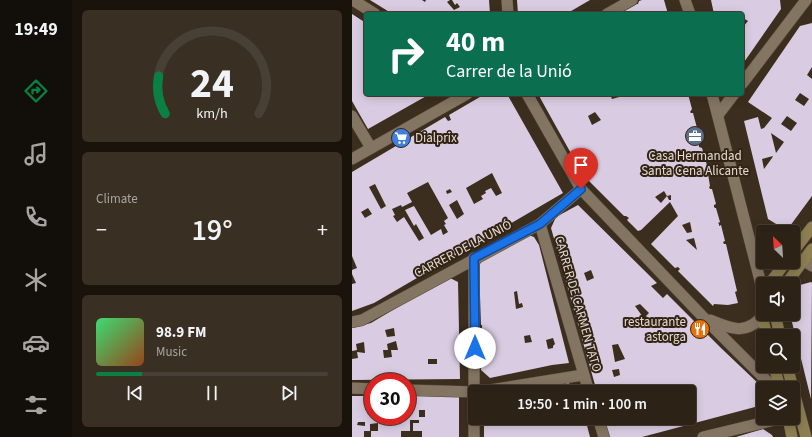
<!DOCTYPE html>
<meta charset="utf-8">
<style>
body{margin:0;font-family:"Source Sans 3",sans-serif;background:#392f23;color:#f1f3f6;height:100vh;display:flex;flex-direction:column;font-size:15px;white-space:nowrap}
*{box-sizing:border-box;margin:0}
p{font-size:13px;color:#a7a4a1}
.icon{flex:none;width:22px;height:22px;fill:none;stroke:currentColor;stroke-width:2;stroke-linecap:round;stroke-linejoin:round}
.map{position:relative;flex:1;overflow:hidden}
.panel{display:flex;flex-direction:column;gap:10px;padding:10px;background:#19130c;width:280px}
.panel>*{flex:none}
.banner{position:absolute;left:12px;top:12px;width:380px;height:84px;border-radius:4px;box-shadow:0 2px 10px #0003,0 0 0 1px #483f35;background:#0b6e4f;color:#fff;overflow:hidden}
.needle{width:26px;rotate:335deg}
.controls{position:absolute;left:404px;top:225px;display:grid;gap:8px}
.controls a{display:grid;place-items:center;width:44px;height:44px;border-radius:4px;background:#2d2216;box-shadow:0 2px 10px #0003,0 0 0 1px #483f35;font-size:20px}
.speed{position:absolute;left:12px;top:373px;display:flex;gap:8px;font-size:20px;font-weight:700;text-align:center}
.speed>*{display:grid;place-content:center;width:52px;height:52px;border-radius:50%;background:#2d2216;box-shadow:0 2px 10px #0003,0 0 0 1px #483f35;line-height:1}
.speed .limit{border:6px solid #d22;background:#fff;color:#111}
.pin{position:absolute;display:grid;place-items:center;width:34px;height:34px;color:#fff;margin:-41px -17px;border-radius:50% 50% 50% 0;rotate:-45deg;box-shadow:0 0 4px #0007}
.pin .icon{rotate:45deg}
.me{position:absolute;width:44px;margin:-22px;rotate:0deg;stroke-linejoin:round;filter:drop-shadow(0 0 3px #0008)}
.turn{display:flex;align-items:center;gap:14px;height:84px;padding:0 16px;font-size:18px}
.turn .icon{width:52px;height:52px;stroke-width:2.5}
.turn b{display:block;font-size:28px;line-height:34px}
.big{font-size:30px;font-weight:600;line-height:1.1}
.panel .widget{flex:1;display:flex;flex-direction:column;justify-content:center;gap:6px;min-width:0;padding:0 14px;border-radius:6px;background:#392f23}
.panel .dial{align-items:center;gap:0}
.dial svg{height:104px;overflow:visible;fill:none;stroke:#483f35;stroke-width:7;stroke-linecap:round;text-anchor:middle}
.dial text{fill:#f1f3f6;stroke:none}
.song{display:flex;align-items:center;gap:12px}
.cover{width:48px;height:48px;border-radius:6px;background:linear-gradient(135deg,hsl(140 70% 55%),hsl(20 70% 35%))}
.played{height:4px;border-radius:2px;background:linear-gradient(90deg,#0b8043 20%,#483f35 20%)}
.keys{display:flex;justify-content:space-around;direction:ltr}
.heat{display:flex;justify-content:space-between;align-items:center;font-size:22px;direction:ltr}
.trip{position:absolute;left:116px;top:385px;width:228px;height:40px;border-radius:4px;background:#2d2216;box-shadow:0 2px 10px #0003,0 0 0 1px #483f35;font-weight:600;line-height:40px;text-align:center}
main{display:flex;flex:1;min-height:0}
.dock{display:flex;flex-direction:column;width:72px;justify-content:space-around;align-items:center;background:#120e09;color:#a7a4a1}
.dock .icon{width:28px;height:28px}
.dock .on{color:#0b8043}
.dock b{font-size:18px;color:#f1f3f6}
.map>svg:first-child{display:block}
.building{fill:#d9cce2;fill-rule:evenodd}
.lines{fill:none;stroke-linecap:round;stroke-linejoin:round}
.minor-casing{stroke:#55493c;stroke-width:12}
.tertiary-casing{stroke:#55493c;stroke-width:12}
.secondary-casing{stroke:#55493c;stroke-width:12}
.minor{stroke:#847462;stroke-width:11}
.tertiary{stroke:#847462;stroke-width:11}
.secondary{stroke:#8e7f51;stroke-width:11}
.route-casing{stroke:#114b97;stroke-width:10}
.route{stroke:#1a73e8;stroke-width:7}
.labels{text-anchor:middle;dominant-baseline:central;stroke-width:4;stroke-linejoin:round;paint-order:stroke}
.poi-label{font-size:13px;fill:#e4dbd1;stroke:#322415;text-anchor:start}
.street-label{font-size:13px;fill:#e4dbd1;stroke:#322415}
</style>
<main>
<nav class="dock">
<b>19:49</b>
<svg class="icon on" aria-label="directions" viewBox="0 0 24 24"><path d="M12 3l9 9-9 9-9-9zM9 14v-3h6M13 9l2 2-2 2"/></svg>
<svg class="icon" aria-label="music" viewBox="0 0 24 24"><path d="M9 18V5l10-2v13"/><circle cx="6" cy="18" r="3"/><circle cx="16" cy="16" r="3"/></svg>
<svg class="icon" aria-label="phone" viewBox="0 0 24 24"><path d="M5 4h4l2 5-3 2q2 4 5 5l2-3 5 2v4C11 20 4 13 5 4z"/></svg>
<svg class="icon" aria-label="climate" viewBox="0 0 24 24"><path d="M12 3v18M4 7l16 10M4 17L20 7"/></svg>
<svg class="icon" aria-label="car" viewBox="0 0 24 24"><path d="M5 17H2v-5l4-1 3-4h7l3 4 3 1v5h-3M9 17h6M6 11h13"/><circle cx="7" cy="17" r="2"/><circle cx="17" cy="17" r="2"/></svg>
<svg class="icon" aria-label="filters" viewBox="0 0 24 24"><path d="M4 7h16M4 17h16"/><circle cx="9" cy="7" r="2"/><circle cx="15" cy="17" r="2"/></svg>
</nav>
<section class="panel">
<div class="widget dial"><svg viewBox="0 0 100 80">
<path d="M14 69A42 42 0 1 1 86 69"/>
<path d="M14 69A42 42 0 0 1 9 40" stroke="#0b8043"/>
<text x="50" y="56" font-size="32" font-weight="700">24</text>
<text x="50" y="72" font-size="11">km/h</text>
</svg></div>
<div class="widget"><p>Climate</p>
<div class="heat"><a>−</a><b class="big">19°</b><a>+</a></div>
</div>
<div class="widget">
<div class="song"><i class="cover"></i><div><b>98.9 FM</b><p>Music</p></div></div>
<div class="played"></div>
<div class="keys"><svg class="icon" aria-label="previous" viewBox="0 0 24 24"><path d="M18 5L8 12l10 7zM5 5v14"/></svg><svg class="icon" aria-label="pause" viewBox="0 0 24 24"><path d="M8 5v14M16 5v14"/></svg><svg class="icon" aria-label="next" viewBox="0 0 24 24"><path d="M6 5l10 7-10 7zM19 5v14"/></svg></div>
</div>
</section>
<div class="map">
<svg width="460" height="437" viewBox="0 0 460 437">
<rect width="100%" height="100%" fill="#3c2e1e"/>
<g class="building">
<polygon points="18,0 70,0 73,2 74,0 98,0 95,2 102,10 108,7 105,3 103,5 100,0 137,0 138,14 38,14 39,13"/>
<polygon points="165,0 238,0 214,14 166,14"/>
<polygon points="290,0 312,0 316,14 267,14 285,4 286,4 287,1"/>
<polygon points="359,0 428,0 429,9 390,65 390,42 391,40 390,40 390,28 396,21 391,18 390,20 390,14 362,14"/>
<polygon points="0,14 14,23 14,94 78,94 16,129 0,101"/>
<path d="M460,23V67L455,75L460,79V196L438,226L429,227L416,219L392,121L406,117L409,129L412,128L420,118L396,102L448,26ZM448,93L457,99L452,106L443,100ZM435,116L445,123L439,131L429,124ZM419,133L432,142L424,153ZM421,156L420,158L412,169L410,159Z"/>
<path d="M133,94H155L211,193L22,303L0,311V284L4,283L0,274V270L5,268L0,256V172L93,117L96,121L99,120L97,115ZM140,173L150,193L144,196L139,188L133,191L134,193L129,196L131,199L122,204L114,188ZM76,182L96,218L92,221L94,224L92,225L96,232L91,235L89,229L79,235L62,206L53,210L62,226L64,224L72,238L67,241L52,217L45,222L41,216L43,215L40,209L49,205L50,207L60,202L55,193ZM23,184L34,206L29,209L17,187ZM98,189L100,192L95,194L94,191ZM105,200L112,214L105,219L97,205ZM16,208L20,214L13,218L9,212Z"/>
<path d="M186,94H258L260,99L278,94H336L340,109L338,112L339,113H341L345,128L343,129V131L347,138V147L350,148L356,169L353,172L354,175L356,174L358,186L357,187L358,189H360L364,204L362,205V207L363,208H364L368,222L366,223L367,224V226L369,225L373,241L371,242L372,244H374L385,291L383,292L386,303L376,305L362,304L361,306L326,271L328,269L326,267L323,268L299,244L326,216L318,202L289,230L286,231L275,220L277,218L274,216H272L231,175ZM243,112L249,120L240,125L236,116ZM312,191L315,196L309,203L303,197ZM319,195V200H317L315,196ZM338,222L340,232L335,233L330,225ZM342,238L345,250L334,240Z"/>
<path d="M226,205L305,283L299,286L311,298L315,294L369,348L409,386L411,396L403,407L290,437H257L252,418H337V392H245L199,228L204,217ZM239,270L242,278L235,281L232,273ZM288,304L297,313L294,316L295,317L293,320L283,306ZM266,344L273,359L263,362L260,345ZM267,369L268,375L262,377L260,370Z"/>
<path d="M171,233L182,237L187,245L217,363L200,365L138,378L129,370L130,325H129L127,266L133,255ZM165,291L167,304L170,303L171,307L164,309L162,292ZM178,335L180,342L173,343L172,336ZM201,338L203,344L201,346V348L196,349L194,340Z"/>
<path d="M96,277L106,282L108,379L0,380V359L6,358L5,352L13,353L12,342L4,344L5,350L0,351V328L19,323ZM42,328L43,336L35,337L33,330ZM44,341L46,350H39L40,357L32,358L31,350H36L35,344ZM76,359H85V364H76Z"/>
<polygon points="459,282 460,283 459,399 438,314 441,314 441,294 448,285"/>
<polygon points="212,381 224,387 226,392 155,392"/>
<path d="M107,395V437H70V431H61V423H67V420H58V431H49V437H19V431H26V423L18,424V431H12V437H0V396H21V416H55V396ZM67,410H73V417H67ZM40,418V423H32L31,419ZM6,422H13V426L5,425Z"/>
<polygon points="132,418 176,418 177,422 186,421 185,418 233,418 238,437 132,437"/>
<polygon points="411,429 420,435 421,437 384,437"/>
</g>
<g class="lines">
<defs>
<g id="minor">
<polyline points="1,0 23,14"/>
<polyline points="155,0 156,14"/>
<polyline points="390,84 454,0"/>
<polyline points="175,94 229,189 353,319 422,388"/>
<polyline points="366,115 382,94"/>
<polyline points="0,116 19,148"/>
<polyline points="188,224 237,392"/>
<polyline points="122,258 122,437"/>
<polyline points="451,260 460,266"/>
<path d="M358,320C379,329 395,336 412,314"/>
<polyline points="0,322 10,320 188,224 229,189"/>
<polyline points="0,388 21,389"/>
<polyline points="55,390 123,392"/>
<polyline points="125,392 231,375"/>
<polyline points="246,418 252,437"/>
<polyline points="351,437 431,418"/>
</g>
<g id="tertiary">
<polyline points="333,0 338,14"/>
<polyline points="255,14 280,0"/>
<polyline points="360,94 411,292"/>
<polyline points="0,159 115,94"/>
</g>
<g id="secondary">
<polyline points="441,252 460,227"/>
<polyline points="417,284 434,262"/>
<polyline points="434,284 460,249"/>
<polyline points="411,292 410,316 415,336"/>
<polyline points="423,314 428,336"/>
<polyline points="422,366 428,388"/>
<polyline points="435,366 454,437"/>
<polyline points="436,418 440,437"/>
</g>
</defs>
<use href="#minor" class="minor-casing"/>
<use href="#tertiary" class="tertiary-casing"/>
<use href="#secondary" class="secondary-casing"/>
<use href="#minor" class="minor"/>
<use href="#tertiary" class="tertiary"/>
<use href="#secondary" class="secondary"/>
</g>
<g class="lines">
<defs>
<polyline id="route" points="123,348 122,258 188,224 229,189"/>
</defs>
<use href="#route" class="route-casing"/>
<use href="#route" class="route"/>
</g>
<defs>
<symbol id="office-disc" viewBox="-11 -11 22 22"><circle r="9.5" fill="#5c6f8a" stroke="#322415"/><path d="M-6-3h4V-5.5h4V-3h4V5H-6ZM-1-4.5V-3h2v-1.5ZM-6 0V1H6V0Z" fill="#fff"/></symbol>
<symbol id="supermarket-disc" viewBox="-11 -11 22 22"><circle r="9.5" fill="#3f7fe0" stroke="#322415"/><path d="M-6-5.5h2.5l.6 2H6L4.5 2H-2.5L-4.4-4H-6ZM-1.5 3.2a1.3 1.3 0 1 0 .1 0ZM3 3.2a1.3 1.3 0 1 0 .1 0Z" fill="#fff"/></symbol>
<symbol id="restaurant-disc" viewBox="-11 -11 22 22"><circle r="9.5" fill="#e8710a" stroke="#322415"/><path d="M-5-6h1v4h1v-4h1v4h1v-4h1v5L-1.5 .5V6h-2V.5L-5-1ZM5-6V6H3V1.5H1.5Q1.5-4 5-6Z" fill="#fff"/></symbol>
</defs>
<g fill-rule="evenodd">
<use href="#office-disc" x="332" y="125" width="22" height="22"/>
<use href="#supermarket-disc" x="38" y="127" width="22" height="22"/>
<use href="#restaurant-disc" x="337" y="318" width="22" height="22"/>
</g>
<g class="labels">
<g class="poi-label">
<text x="63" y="138">Dialprix</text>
<text x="343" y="156" text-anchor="middle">Casa Hermandad<tspan x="343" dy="15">Santa Cena Alicante</tspan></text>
<text x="334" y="322" text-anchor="end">restaurante<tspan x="334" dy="15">astorga</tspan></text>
</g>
<g class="street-label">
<text transform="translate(111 249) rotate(-28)">CARRER DE LA UNIÓ</text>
<text transform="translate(226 304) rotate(74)">CARRER DE CARMEN TATO</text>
</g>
</g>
</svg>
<div class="controls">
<a><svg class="needle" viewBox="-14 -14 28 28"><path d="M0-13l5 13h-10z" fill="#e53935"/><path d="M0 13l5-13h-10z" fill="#a7a4a1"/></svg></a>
<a><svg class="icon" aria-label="sound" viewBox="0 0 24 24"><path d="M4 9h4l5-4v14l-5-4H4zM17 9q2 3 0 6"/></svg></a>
<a><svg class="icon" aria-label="search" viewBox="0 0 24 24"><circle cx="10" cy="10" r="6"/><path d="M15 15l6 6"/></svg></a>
<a><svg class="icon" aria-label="layers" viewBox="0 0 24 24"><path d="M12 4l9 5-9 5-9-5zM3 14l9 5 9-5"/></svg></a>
</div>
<div class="speed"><div class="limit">30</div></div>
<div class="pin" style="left:229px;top:189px;background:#d93025"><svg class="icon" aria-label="arrive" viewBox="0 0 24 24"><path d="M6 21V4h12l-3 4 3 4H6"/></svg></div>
<svg class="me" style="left:123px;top:348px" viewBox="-20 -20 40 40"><circle r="19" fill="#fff"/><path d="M0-13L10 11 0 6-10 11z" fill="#1a73e8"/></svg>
<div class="trip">19:50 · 1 min · 100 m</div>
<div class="banner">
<div class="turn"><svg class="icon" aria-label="right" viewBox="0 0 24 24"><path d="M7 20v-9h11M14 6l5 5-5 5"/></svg><div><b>40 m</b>Carrer de la Unió</div></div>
</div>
</div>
</main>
